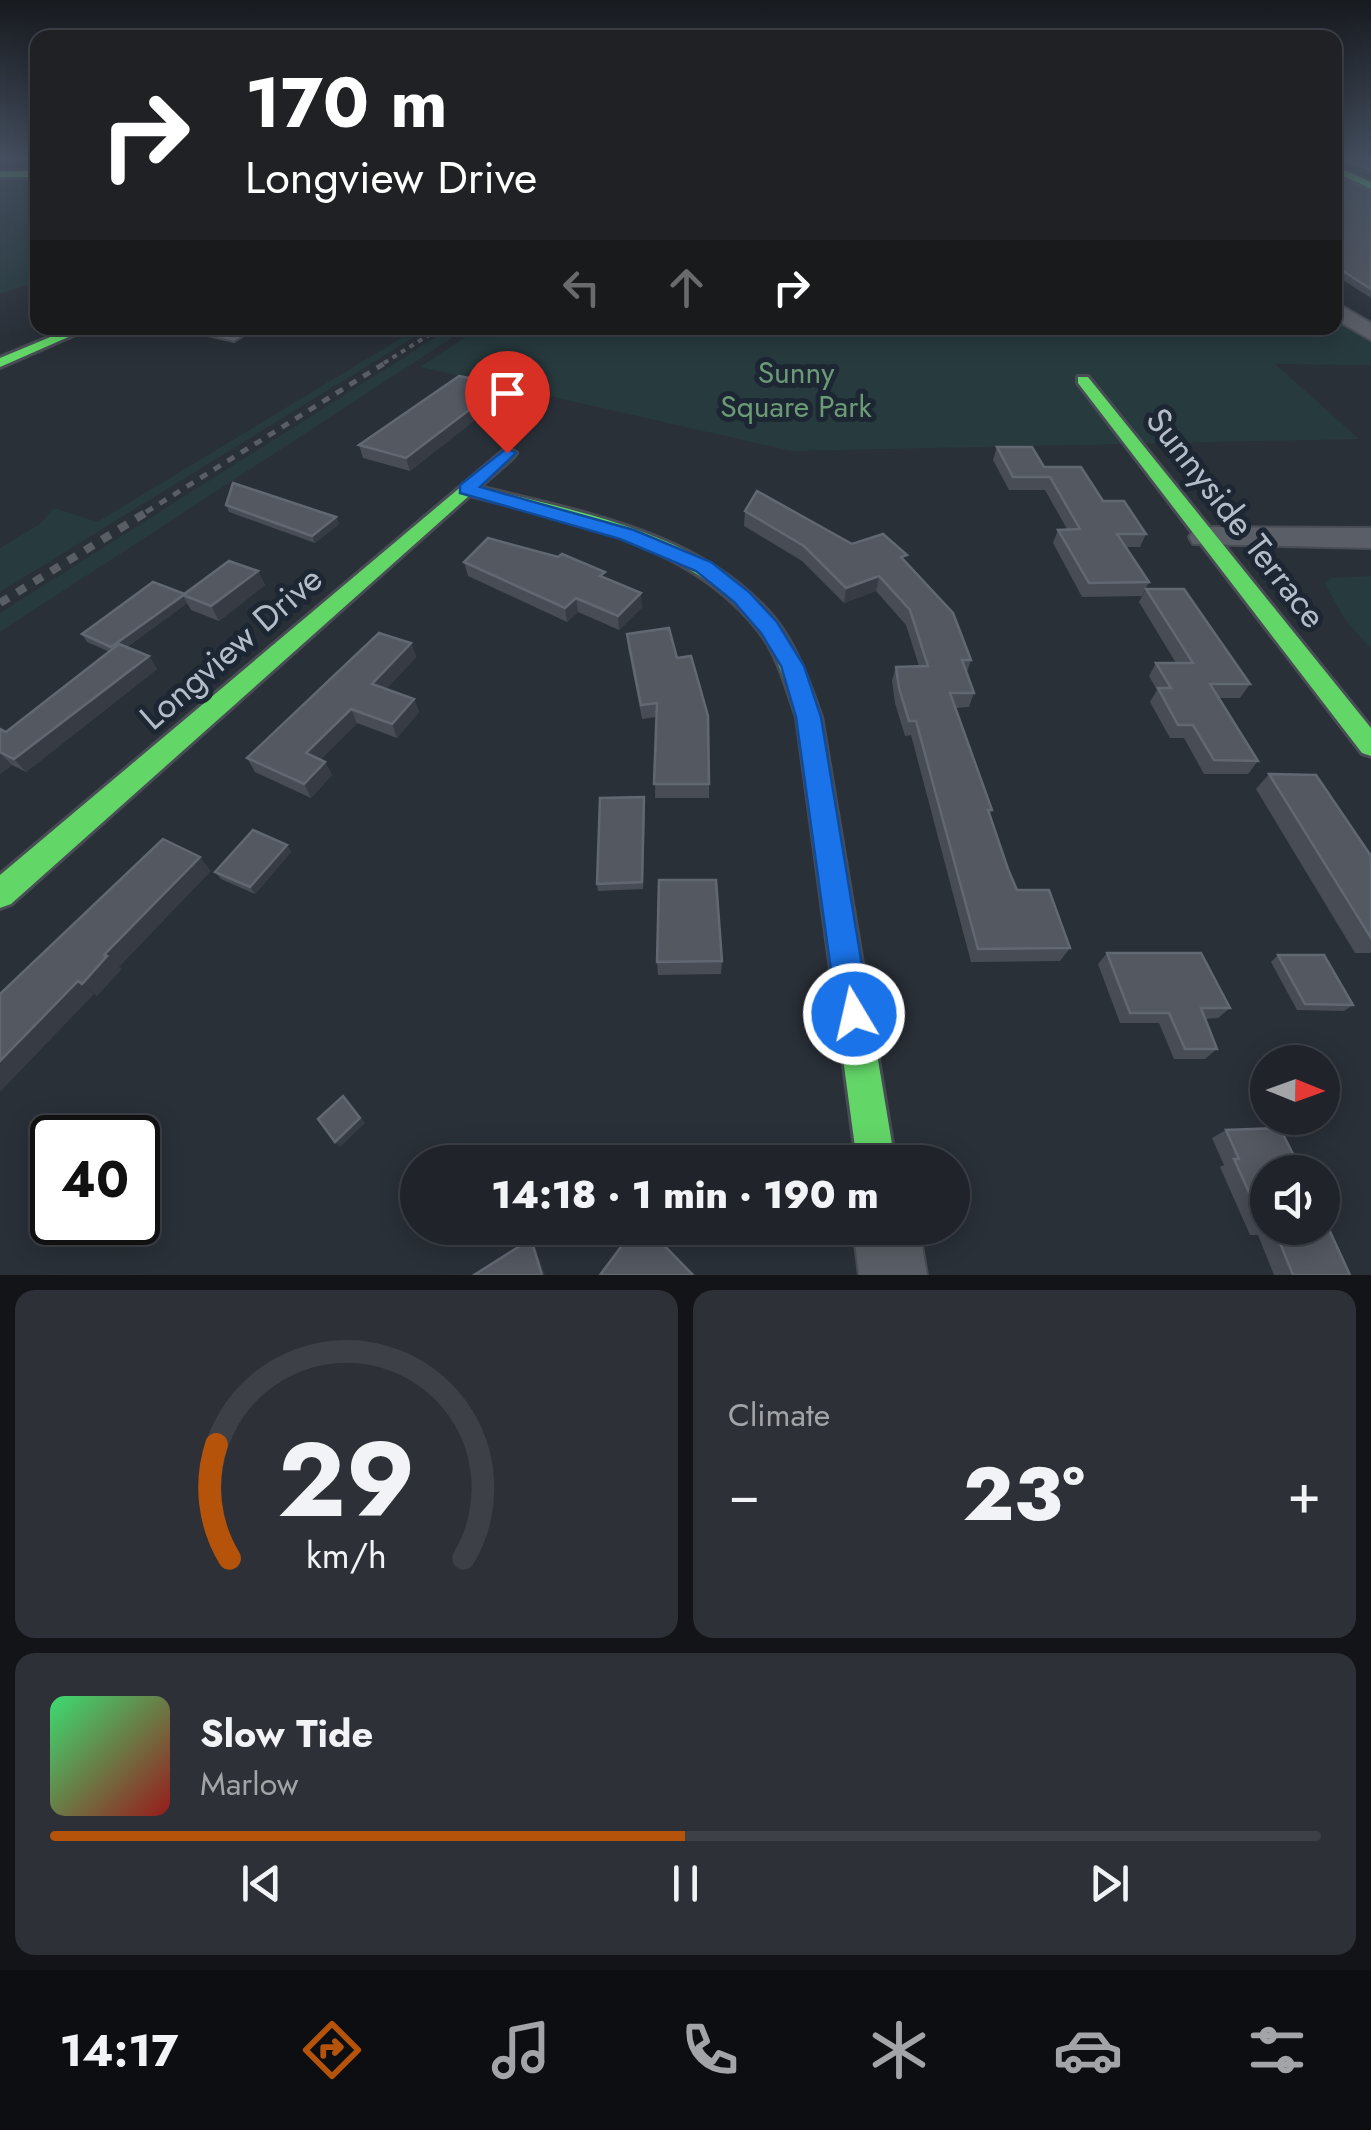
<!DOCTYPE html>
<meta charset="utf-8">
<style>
body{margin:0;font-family:Jost,sans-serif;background:#2d3036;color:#f1f3f6;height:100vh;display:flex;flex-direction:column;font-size:38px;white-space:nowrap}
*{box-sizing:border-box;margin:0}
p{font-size:32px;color:#a2a4a8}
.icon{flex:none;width:55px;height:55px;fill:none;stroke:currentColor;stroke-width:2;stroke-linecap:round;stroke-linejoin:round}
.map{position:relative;height:1275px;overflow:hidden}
.panel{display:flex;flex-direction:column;gap:15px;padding:15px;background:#121417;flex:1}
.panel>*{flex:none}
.guide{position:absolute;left:30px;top:30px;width:1312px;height:305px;border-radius:20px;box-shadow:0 5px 25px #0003,0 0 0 2px #3d4147;background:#202124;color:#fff;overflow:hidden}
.needle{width:65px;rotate:91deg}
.tools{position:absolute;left:1250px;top:1045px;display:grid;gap:20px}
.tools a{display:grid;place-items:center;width:90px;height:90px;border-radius:50%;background:#20242a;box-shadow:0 5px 25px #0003,0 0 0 2px #3d4147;font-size:50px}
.speed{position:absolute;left:30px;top:1115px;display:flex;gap:20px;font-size:50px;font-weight:700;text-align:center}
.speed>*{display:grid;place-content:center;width:130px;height:130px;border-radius:50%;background:#20242a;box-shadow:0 5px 25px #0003,0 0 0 2px #3d4147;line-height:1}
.speed .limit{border:5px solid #111;border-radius:15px;background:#fff;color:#111}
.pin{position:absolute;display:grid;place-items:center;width:85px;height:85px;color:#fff;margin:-102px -42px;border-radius:50% 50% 50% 0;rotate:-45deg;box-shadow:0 0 10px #0007}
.pin .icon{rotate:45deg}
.me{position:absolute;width:110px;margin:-55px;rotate:351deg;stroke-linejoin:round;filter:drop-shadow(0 0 8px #0008)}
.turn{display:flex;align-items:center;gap:35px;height:210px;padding:0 50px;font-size:45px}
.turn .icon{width:130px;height:130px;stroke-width:2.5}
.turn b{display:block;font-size:70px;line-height:85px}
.lanes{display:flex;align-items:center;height:95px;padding:0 50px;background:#0003;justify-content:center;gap:50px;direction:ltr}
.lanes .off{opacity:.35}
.big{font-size:75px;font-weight:800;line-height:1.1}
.panel .widget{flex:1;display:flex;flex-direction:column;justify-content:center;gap:15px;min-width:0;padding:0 35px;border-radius:20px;background:#2d3036}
.panel .dial{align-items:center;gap:0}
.dial svg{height:260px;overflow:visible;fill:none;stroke:#3d4147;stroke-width:7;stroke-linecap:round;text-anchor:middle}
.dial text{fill:#f1f3f6;stroke:none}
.song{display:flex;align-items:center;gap:30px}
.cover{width:120px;height:120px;border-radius:15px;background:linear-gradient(135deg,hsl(140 70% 55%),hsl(0 70% 35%))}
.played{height:10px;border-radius:5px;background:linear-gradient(90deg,#b45309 50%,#3d4147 50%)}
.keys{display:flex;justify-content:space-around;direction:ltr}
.heat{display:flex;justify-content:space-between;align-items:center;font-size:55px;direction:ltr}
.panel .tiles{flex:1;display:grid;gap:15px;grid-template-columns:1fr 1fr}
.widget:last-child{grid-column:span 2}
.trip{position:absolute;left:400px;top:1145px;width:570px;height:100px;border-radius:50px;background:#20242a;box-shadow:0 5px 25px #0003,0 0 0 2px #3d4147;font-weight:800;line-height:100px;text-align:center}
.tab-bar{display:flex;height:160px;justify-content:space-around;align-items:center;background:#0d0e11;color:#a2a4a8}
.tab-bar .icon{width:70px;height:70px}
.tab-bar .active{color:#b45309}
.tab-bar b{font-size:45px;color:#f1f3f6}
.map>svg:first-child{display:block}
.green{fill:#273a3e}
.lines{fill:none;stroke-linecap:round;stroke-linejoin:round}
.street-casing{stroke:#484c55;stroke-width:4}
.fast-casing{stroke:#484c55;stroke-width:6}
.street{fill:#5a5e66;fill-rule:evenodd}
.fast{fill:#63d668;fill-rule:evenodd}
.rail-far2{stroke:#595d64;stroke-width:4;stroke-dasharray:5 5;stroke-linecap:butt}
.rail-far1{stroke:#595d64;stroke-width:5;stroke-dasharray:8 8;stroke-linecap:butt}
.rail{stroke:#595d64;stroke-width:8;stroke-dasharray:10 10;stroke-linecap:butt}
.wall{fill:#474c55}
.shaded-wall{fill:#373c44}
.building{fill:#535861;stroke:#626872;stroke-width:2.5}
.route{fill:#1a73e8;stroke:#114b97;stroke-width:2.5}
.labels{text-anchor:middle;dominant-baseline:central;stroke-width:10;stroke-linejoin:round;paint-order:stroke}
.far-park-label{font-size:30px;fill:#6b9a76;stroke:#1d2633}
.street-label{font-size:35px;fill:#b4bcc9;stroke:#1d2633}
</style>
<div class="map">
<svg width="1371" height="1275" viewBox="0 0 1371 1275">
<rect width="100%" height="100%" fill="#2a3038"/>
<g class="green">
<polygon points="38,178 37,281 0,294 0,179"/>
<polygon points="1335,317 1371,343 1371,365 1275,364 1359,439 792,451 420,367 479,328 1335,328"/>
<polygon points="418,328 429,328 0,592 0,548 40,524 54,508 97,522"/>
<polygon points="450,328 467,328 0,632 0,613"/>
<polygon points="1371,576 1371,649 1344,618 1325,584 1330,578"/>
</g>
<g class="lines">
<defs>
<g id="street">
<polygon points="1335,302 1371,323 1371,340 1335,319"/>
<polygon points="196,328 236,328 245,334 234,341 199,333"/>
<polygon points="1205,527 1371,528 1371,548 1193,544 1189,537 1193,530"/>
<polygon points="853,1228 919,1228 927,1275 859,1275"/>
</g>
<g id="fast">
<polygon points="1335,166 1371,182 1371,189 1335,172"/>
<rect x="0" y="171" width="38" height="6"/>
<polygon points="72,328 89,328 0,367 0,358"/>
<polygon points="1078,377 1088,377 1371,728 1371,756 1362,753 1078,383"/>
<path d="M507,448L516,453L513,457L479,487C583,513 704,533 775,620C797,648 809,684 821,717L895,1162H857L797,717C787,689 779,657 761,633C694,543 572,521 470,495L11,904L0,908V875Z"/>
</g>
</defs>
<use href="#street" class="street-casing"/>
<use href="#fast" class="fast-casing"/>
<use href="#street" class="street"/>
<use href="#fast" class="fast"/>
<polyline class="rail-far2" points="384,363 440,328"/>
<polyline class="rail-far1" points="146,512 388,361"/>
<polyline class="rail" points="0,603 150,510"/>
</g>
<g class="wall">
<polygon points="1335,158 1371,158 1371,176 1335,162 1336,175 1371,190 1371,298 1335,275"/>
<polygon points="502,385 504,397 410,471 363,458 359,445"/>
<polygon points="997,447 1044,467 1103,501 1146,534 1140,547 1126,547 1149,582 1142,596 1082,597 1053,543 1058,530 1067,529 1045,490 1009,490 993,460"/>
<polygon points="226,505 336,517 339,524 315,543 229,512"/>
<polygon points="745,511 906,563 971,660 967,672 974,693 969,707 955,708 992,810 989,815 1008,869 1017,890 1070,948 1060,961 971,962 911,735 905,736 895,703 892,681 896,667 919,666 906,625 876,591 844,603 802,561 744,526"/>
<polygon points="464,562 605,578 642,607 619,630 578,612 567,622 468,576"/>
<polygon points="258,571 265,585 219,621 191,610 187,603 127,647 149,656 157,669 26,772 12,765 0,774 0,729 6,732 110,652 87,642 82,634 184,594"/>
<polygon points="1146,589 1250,684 1240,698 1218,698 1258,761 1248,774 1204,774 1184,738 1170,738 1150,702 1157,690 1149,676 1156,663 1176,663 1139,602"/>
<polygon points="627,634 709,784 709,798 655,798 656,717 642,719 628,648"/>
<polygon points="411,643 416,657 386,689 414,699 419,712 397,738 357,723 320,760 325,762 332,775 311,798 255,772 247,758"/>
<polygon points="1269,774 1371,856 1371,953 1355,953 1256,789"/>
<polygon points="645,804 643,889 598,891 597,884"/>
<polygon points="287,845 291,852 255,894 221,879 215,872"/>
<polygon points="1107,953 1230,1008 1218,1018 1205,1019 1217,1049 1205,1059 1174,1059 1159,1023 1120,1023 1098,964"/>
<polygon points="1278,955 1353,1005 1344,1011 1297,1010 1271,962"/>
<polygon points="722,961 721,974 658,975 657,962"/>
<polygon points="1226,1130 1322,1228 1350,1275 1274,1275 1258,1235 1250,1235 1220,1167 1224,1165 1212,1138"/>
</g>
<g class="shaded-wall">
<polygon points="502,385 504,397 410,471 406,458"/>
<polygon points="336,517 339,524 315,543 312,536"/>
<polygon points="258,571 265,585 219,621 211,606"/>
<polygon points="879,576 876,591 844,603 846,588"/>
<polygon points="641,593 642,607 619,630 618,616"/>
<polygon points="183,596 187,603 117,654 111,647"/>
<polygon points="576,598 578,612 567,622 565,608"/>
<polygon points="411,643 416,657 378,698 372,684"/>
<polygon points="149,656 157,669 26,772 14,759"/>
<polygon points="414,699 419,712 397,738 392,724"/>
<polygon points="351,709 357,723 313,767 306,753"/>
<polygon points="0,753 12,765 0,774"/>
<polygon points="325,762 332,775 311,798 304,784"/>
<polygon points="287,845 291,852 255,894 250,887"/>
<polygon points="200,857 211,871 119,967 122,969 97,996 82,984 104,955"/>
<polygon points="78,981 94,994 0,1092 0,1061"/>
<polygon points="343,1096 365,1123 340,1147 335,1142"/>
<polygon points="531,1239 535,1247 545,1275 542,1275"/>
</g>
<g class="building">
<polygon points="1341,158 1371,158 1371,170"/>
<polygon points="1335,161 1336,175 1371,190 1371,289 1335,266"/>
<polygon points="459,376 502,385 406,458 359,445"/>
<polygon points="997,447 1032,447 1044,467 1081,467 1103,501 1124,501 1146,534 1117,534 1149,582 1089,583 1058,530 1080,529 1050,477 1013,477"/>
<polygon points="233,483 336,517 312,536 226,505"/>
<polygon points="757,491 852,544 883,534 907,555 901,557 953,613 971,660 962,660 974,693 950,693 992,810 988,810 1008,869 1017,890 1049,890 1070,948 978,949 916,721 909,721 899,688 896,667 928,666 910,610 879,576 846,588 804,546 745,511"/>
<polygon points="488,538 558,557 562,554 605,572 600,576 641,593 618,616 576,598 565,608 464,562"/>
<polygon points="229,561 258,571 211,606 183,595"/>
<polygon points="153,582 185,594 111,647 82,634"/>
<polygon points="1146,589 1184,589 1250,684 1210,684 1258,761 1214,760 1193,725 1178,725 1158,688 1171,688 1156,663 1193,663"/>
<polygon points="669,628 677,658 691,656 708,716 709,784 654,784 657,703 641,705 627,634"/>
<polygon points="379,633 411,643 372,684 414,699 392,724 351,709 306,753 325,762 304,784 247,758"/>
<polygon points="119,644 149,656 14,759 0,752 0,729 6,732"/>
<polygon points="1269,774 1316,775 1371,856 1371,938"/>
<polygon points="644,797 642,882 597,884 600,798"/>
<polygon points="253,830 287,845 250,887 215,872"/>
<polygon points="163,839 200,857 104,955 107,956 82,984 78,981 0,1061 0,994"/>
<polygon points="659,880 716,880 722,961 657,962"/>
<polygon points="1107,953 1201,953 1230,1008 1201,1008 1217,1049 1185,1049 1169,1013 1130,1013"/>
<polygon points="1278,955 1324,955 1353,1005 1305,1004"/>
<polygon points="343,1096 360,1118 335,1142 318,1119"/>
<polygon points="1280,1128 1302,1172 1268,1172 1268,1228 1322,1228 1322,1214 1350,1275 1293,1275 1274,1228 1265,1228 1234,1159 1239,1159 1226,1130"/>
<polygon points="635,1228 647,1228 693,1275 600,1275"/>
<polygon points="531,1239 542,1275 474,1275"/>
</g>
<linearGradient id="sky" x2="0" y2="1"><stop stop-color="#171a1f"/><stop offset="0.47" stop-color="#444e5e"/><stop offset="1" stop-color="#444e5e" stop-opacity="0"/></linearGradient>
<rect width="1371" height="337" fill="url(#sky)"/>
<polygon class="route" points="507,448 516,453 480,487 634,530 711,562 749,592 777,622 804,666 821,717 870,1014 865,1026 854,1031 842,1026 837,1014 796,717 781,666 761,633 734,602 696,571 620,539 460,493 460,485"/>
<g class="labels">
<g class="far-park-label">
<text x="796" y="372">Sunny<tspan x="796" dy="34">Square Park</tspan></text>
</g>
<g class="street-label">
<text transform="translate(1236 518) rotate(52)">Sunnyside Terrace</text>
<text transform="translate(231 648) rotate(-41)">Longview Drive</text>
</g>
</g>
</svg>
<div class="tools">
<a><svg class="needle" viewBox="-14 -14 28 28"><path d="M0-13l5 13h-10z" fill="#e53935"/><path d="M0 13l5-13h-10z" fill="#a2a4a8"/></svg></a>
<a><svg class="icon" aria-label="sound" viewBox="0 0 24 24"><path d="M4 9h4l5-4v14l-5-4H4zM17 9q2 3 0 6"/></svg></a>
</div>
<div class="speed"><div class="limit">40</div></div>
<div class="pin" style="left:507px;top:453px;background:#d93025"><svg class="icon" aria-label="arrive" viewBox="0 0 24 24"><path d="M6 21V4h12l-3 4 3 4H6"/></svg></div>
<svg class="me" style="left:854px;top:1014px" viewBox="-20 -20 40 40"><circle r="17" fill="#1a73e8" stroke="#fff" stroke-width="3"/><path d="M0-11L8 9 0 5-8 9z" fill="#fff"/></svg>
<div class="trip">14:18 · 1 min · 190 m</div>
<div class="guide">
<div class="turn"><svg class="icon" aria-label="right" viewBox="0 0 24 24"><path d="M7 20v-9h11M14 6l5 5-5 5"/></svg><div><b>170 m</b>Longview Drive</div></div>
<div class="lanes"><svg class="icon off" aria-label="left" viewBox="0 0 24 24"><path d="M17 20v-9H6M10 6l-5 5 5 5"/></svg><svg class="icon off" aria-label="ahead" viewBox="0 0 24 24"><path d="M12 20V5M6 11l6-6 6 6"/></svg><svg class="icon" aria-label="right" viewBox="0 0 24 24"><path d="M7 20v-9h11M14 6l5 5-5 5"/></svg></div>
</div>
</div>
<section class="panel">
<div class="tiles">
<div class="widget dial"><svg viewBox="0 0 100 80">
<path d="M14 69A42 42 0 1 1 86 69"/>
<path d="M14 69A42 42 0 0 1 10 34" stroke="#b45309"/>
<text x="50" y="56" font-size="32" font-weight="700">29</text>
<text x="50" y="72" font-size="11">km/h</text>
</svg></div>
<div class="widget"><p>Climate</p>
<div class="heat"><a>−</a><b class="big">23°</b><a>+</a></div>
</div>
<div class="widget">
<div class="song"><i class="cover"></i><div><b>Slow Tide</b><p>Marlow</p></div></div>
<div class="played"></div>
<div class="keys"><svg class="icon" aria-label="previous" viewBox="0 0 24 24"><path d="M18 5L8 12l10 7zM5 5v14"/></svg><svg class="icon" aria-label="pause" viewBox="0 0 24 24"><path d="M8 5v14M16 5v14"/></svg><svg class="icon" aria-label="next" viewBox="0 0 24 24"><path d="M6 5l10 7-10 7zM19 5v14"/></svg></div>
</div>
</div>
</section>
<nav class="tab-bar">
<b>14:17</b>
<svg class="icon active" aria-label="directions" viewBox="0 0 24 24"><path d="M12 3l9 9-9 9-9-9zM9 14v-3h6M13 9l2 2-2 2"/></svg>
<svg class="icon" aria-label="music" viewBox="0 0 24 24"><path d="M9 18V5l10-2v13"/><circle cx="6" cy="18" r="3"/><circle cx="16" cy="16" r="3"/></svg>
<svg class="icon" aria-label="phone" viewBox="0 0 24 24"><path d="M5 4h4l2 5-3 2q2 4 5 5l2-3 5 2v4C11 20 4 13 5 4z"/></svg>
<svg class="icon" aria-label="climate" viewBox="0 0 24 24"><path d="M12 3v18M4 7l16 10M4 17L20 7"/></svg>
<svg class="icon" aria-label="car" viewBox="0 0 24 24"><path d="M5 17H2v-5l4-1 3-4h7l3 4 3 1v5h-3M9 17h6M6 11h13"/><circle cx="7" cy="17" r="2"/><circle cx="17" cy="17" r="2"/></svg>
<svg class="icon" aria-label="filters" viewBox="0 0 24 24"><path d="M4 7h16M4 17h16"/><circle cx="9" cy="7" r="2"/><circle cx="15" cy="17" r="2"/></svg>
</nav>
